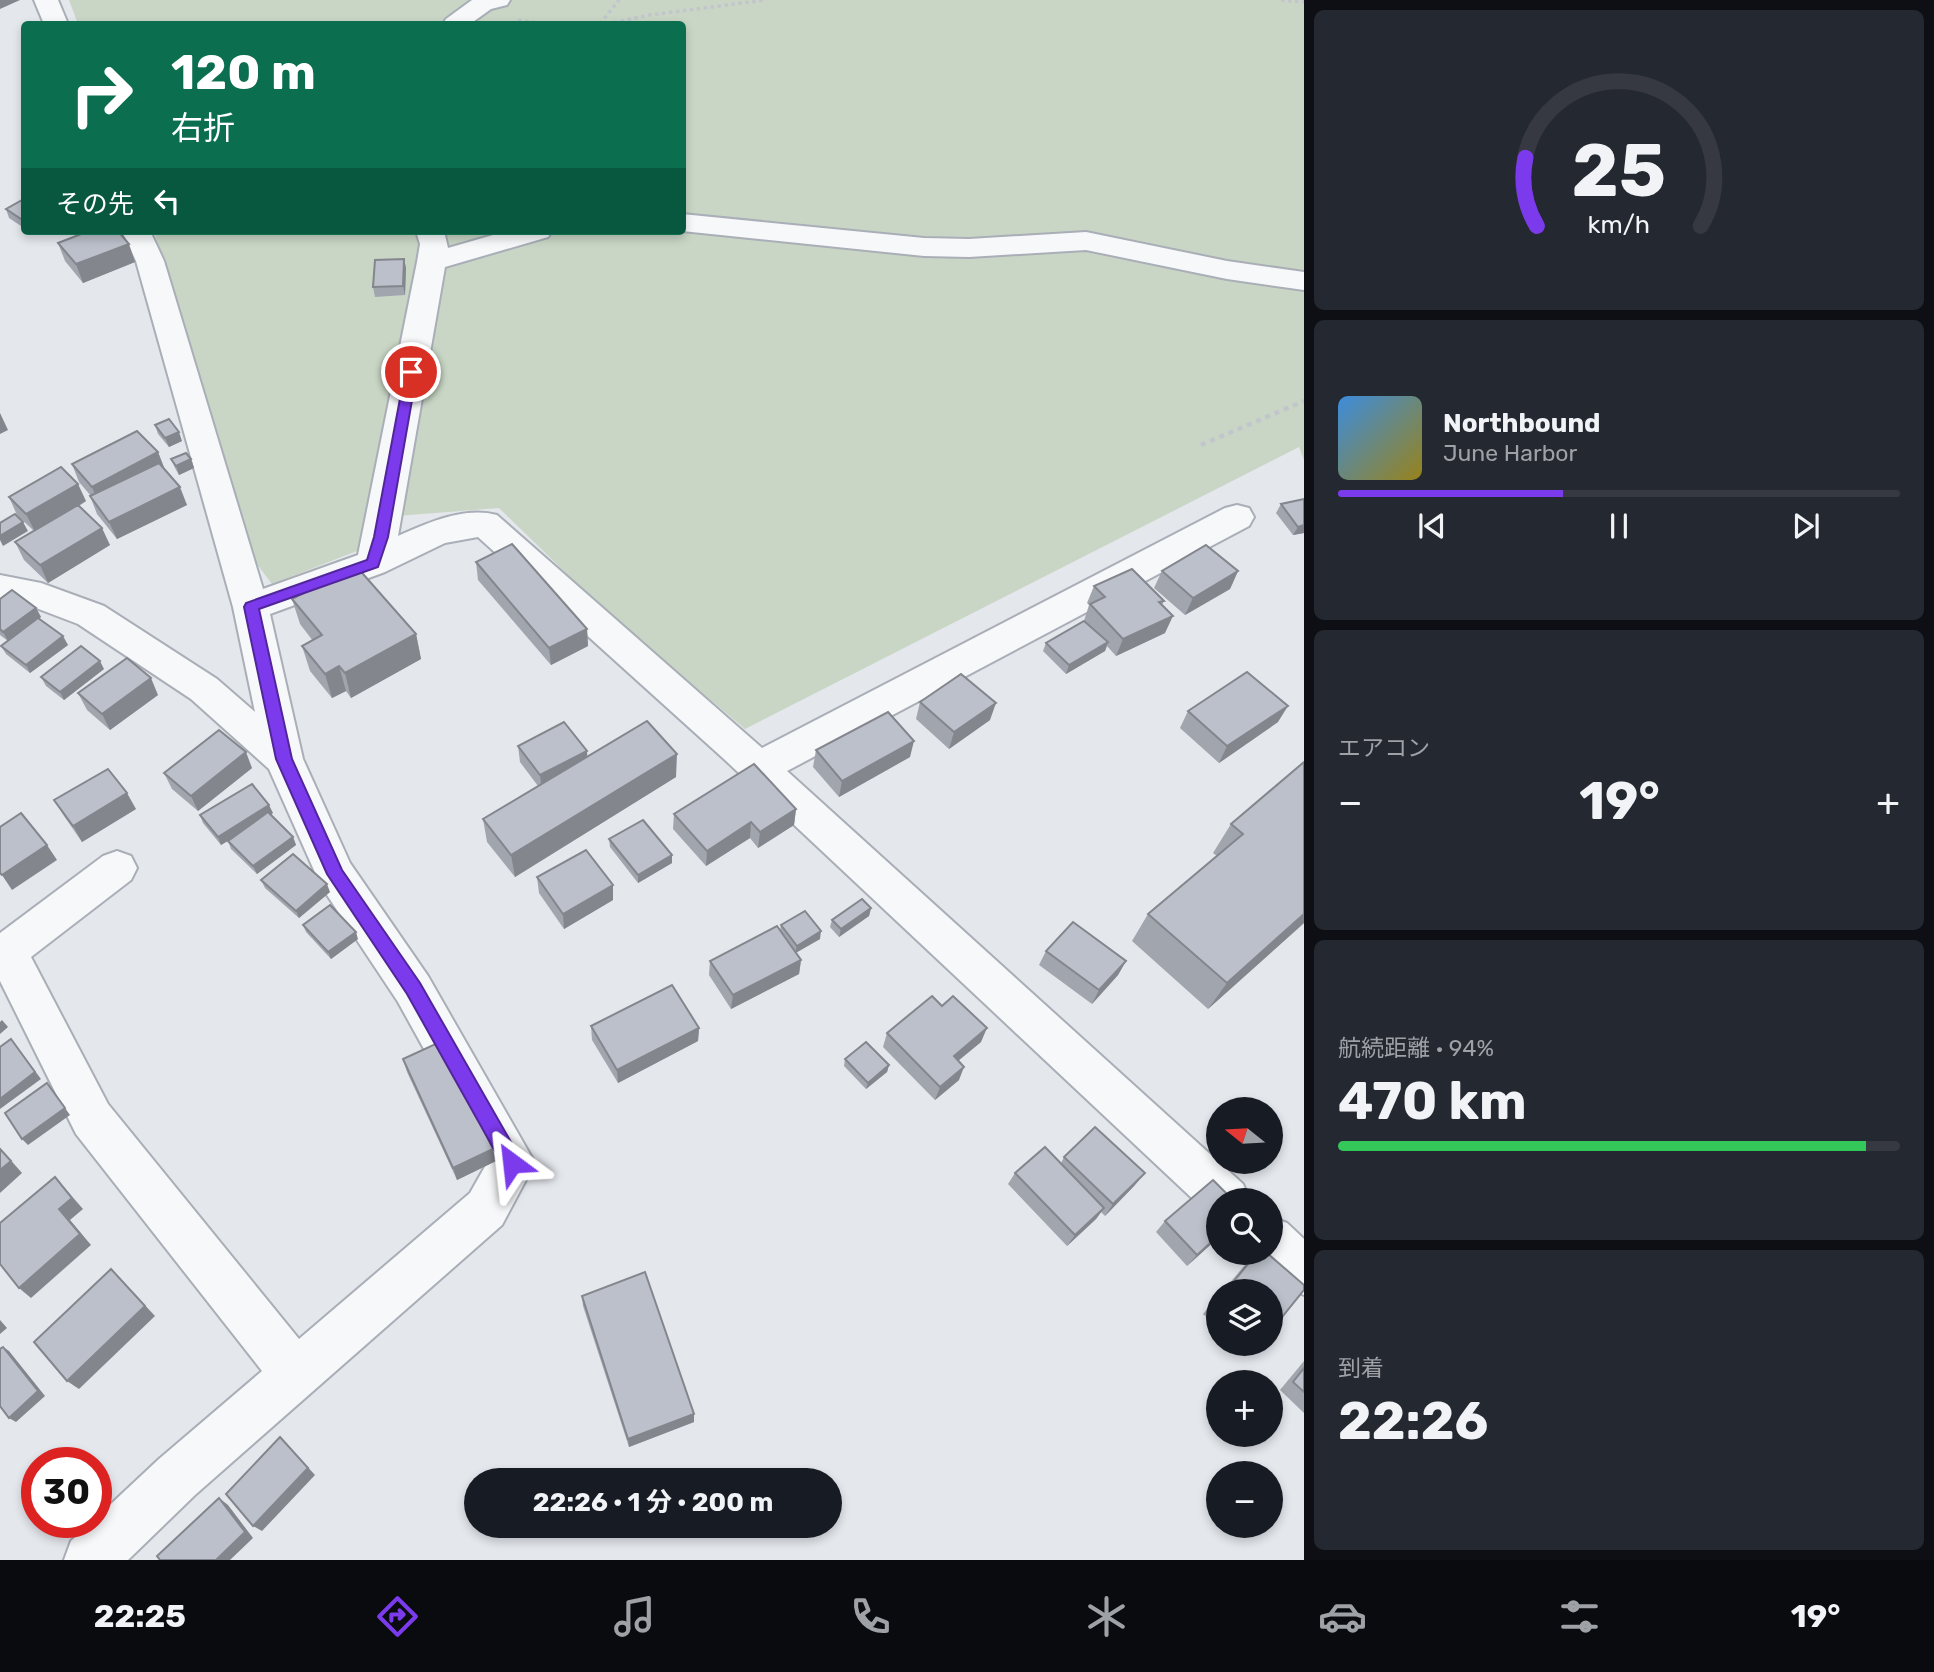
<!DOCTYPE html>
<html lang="ja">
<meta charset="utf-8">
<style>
body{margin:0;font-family:Rubik,"Noto Sans JP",sans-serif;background:#242831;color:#f1f3f6;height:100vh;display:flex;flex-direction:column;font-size:26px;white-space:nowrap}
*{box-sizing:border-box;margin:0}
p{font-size:23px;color:#9ea1a6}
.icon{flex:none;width:38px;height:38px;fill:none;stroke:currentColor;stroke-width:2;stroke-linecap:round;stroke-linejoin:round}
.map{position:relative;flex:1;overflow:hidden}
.sheet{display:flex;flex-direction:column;gap:10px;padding:10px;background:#0d0f14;width:630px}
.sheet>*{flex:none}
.guide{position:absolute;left:21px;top:21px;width:665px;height:214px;border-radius:7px;box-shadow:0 4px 10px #0003;background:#0b6e4f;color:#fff;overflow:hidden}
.needle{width:46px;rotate:288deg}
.buttons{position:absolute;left:1206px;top:1097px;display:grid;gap:14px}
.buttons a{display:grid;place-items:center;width:77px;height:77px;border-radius:50%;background:#171b24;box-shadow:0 4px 10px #0003;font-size:35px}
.speed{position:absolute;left:21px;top:1447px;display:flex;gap:14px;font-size:35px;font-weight:700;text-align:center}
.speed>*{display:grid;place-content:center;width:91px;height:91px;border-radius:50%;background:#171b24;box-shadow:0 4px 10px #0003;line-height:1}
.speed .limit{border:10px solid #d22;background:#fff;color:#111}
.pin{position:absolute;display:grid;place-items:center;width:60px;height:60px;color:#fff;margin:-30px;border:4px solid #fff;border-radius:50%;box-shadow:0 2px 7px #0007}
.me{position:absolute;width:77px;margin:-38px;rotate:330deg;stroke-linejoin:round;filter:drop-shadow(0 0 5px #0008)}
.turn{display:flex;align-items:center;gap:24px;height:147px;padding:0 35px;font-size:32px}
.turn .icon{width:91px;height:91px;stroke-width:2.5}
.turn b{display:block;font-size:49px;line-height:60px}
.then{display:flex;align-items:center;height:66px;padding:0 35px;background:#0003;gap:14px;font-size:26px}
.big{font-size:52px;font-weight:700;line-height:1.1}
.sheet .tile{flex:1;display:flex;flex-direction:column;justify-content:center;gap:10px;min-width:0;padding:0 24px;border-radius:10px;background:#242831}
.sheet .dial{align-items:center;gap:0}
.dial svg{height:182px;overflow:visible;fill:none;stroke:#363941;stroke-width:7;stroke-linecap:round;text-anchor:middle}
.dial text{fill:#f1f3f6;stroke:none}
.song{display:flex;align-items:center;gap:21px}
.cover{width:84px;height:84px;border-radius:10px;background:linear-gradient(135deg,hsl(210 70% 55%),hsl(50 70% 35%))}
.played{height:7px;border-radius:4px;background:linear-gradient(90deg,#7c3aed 40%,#363941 40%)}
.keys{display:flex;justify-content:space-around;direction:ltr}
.heat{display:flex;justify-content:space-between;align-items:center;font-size:38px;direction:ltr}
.charge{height:10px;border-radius:5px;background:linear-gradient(90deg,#34c759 94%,#363941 0)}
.trip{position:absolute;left:464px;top:1468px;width:378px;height:70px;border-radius:35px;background:#171b24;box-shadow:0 4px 10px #0003;font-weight:700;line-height:70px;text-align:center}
.tabs{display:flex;height:112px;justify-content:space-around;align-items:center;background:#090b0e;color:#9ea1a6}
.tabs .icon{width:49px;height:49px}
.tabs .current{color:#7c3aed}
.tabs b{font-size:32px;color:#f1f3f6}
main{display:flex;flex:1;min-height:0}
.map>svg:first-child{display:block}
.green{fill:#c9d6c5}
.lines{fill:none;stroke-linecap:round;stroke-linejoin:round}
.minor-casing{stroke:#a9aeb7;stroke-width:4}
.path-far1{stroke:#c2c5cb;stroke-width:3.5;stroke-dasharray:3.5 3.5;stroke-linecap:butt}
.path{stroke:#c2c5cb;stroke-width:4.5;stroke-dasharray:5 5;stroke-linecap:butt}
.minor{fill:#f7f8fa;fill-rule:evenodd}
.wall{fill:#a1a5ae}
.shaded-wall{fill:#83868d}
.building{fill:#bbc0ca;stroke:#83868d;stroke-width:2}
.route{fill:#7c3aed;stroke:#51269a;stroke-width:2}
</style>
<main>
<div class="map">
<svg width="1304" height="1560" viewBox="0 0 1304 1560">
<rect width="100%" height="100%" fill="#e4e7ec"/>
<polygon class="green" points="69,0 1304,0 1304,460 1299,447 745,729 605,611 499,508 371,518 357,551 272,584 253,559 235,508 206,400 154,231 682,231 682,24 78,24"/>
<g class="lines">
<defs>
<g id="minor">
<polygon points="34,0 58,0 68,24 44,24"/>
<polygon points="472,0 510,0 507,5 491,9 470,24 443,24 446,19"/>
<polygon points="682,214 924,238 969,239 1086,232 1227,261 1304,272 1304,290 1227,279 1086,250 969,257 924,256 682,231"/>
<path d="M122,231H150L164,261L263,589L358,555L417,262L420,244L416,231H444L448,248L507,231H552L548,237L445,267L398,536C427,523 465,506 497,515L762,748L1225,508L1237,505L1249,508L1254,517L1249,526L787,771L1243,1184L1250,1200H1218V1219L1211,1216L724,759L478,537L445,543L385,572L270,614L303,759L350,863L428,976L535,1163L502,1225L195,1495L128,1560H64L71,1541L91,1522H96V1518L159,1459L262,1371L76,1134L0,981V933L103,856L117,851L131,856L137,868L131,880L31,957L108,1104L299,1339L470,1193L487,1163L398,1002L321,886L269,769L191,699L78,624L36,608L0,601V575L41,583L104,606L217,679L255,712L233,607L136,261Z"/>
<polygon points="1270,1217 1287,1223 1304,1239 1304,1295 1287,1288 1253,1257 1252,1253 1270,1253"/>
</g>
</defs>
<use href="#minor" class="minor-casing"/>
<g class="path-far1">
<polyline points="1281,0 1304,2"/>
<polyline points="518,20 547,24"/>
<polyline points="600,24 619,0"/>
<polyline points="607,24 650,15 765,0"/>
</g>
<polyline class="path" points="1201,445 1304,401"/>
<use href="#minor" class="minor"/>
</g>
<g class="wall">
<polygon points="24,199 24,228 9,218 6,209"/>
<polygon points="58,243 135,262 83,283 65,261"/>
<polygon points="404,259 406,268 405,295 375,297 373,287"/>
<polygon points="155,425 182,441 169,447 158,434"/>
<polygon points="158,452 164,468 187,505 117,539 97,514 90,496 91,496 79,482 72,464"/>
<polygon points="171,459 191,459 194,468 179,475 175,468"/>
<polygon points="9,497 86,501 79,506 110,545 48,583 24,560 15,542 34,531 17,515"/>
<polygon points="1304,499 1304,533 1293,535 1276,513 1281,504"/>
<polygon points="476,562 587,629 588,646 551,665 478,580"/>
<polygon points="1162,571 1238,571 1230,589 1185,615 1154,588"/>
<polygon points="1094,586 1164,601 1162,605 1165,633 1116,656 1107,646 1105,651 1066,674 1043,651 1046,643 1084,621 1089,605 1087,603"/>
<polygon points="0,598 36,608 41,617 39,618 68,645 30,673 6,654 1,646 8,641 0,635"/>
<polygon points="292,599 416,634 421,659 351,698 346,691 332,698 310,671 302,646 313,641 300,624"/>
<polygon points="104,669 64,700 46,686 41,677"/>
<polygon points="78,693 158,695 110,730 87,710"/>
<polygon points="920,702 990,720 949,749 916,719"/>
<polygon points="1188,711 1278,722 1219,763 1180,728"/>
<polygon points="518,746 587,757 676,777 515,877 487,842 483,819 538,786 520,762"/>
<polygon points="816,750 910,757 839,797 813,767"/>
<polygon points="1304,762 1304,923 1208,1009 1132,941 1148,914 1217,856 1213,853 1231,824"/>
<polygon points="252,768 198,811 172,789 164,773"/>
<polygon points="54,800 136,809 82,842 64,816"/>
<polygon points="796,809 794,825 758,848 750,838 706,866 673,829 674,814"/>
<polygon points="273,813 271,815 293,837 296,845 257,874 231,849 228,841 221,845 203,823 200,815"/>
<polygon points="609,839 672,863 638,883 610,847"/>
<polygon points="537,877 613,885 613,900 564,929 539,893"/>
<polygon points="261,880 330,892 299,918 265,888"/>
<polygon points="871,908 869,916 839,937 830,927 832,920"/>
<polygon points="303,925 358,939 331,959 306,932"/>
<polygon points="781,925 820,939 796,953 801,960 799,974 731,1009 709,975 710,961 780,930"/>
<polygon points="1046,951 1126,961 1118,975 1092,1004 1039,965"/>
<polygon points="591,1026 699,1028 698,1041 618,1083 592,1040"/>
<polygon points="887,1033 981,1042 958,1061 959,1080 935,1100 883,1047"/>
<polygon points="403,1059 493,1149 496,1161 457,1180 407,1072"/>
<polygon points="845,1059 889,1065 887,1072 866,1089 844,1066"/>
<polygon points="1064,1157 1135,1185 1105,1216 1101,1212 1096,1219 1067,1246 1008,1184 1015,1173 1061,1163"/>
<polygon points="1165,1221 1218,1238 1187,1266 1156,1232"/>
<polygon points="1256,1253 1267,1253 1270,1292 1222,1292 1250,1259"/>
<polygon points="582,1296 694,1422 629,1447 583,1306"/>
<polygon points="1218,1296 1218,1327 1203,1314"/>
<polygon points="1237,1344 1261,1344 1248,1354"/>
<polygon points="1304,1361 1304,1413 1280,1390"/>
</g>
<g class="shaded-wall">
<polygon points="0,0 20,0 0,9"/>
<polygon points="129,244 135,262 83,283 76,264"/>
<polygon points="404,259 406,268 405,295 403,286"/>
<polygon points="0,413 8,430 0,434"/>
<polygon points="179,432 182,441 169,447 165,438"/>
<polygon points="158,452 165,470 99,504 92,487"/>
<polygon points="191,459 194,468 179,475 176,466"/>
<polygon points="78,484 86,501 35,532 26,514"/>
<polygon points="180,487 187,505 117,539 109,522"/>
<polygon points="23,522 28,531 3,546 0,540 0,536"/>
<polygon points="1304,525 1304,533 1293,535 1298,527"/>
<polygon points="102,528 110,545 48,583 40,565"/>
<polygon points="1238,571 1230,589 1185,615 1193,598"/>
<polygon points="36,608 41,617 8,641 3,632"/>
<polygon points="1173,616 1165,633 1116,656 1123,639"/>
<polygon points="587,629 588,646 551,665 549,648"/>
<polygon points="416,634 421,659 351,698 345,673"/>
<polygon points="63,636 68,645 30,673 26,665"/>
<polygon points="1108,642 1105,651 1066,674 1069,665"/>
<polygon points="100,661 104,669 64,700 60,692"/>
<polygon points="339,666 346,691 332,698 325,674"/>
<polygon points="151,678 158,695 110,730 102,714"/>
<polygon points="996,703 990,720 949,749 954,732"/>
<polygon points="1288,706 1278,722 1219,763 1227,746"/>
<polygon points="914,741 910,757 839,797 842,781"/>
<polygon points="587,751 588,767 542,791 540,775"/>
<polygon points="246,752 252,768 198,811 191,796"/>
<polygon points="677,754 676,777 515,877 511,855"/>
<polygon points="127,793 136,809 82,842 73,826"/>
<polygon points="269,805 273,813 221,845 218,837"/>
<polygon points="796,809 794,825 758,848 760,832"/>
<polygon points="751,822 750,838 706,866 707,851"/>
<polygon points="293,837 296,845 257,874 253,866"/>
<polygon points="47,845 57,860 12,890 2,875"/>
<polygon points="672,855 672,863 638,883 638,875"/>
<polygon points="327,884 330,892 299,918 296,911"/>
<polygon points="613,885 613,900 564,929 563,914"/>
<polygon points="871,908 869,916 839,937 841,929"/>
<polygon points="1304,914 1304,923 1208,1009 1227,983"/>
<polygon points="821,931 820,939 795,953 797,946"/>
<polygon points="356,932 358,939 331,959 328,952"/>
<polygon points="801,960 799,974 731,1009 733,995"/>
<polygon points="1126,961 1118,975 1092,1004 1099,990"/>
<polygon points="2,1020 8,1027 0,1034 0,1022"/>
<polygon points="699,1028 698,1041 618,1083 617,1070"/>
<polygon points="987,1028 981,1042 948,1069 954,1056"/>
<polygon points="11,1039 41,1079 0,1109 0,1099"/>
<polygon points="889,1065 887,1072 866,1089 868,1083"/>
<polygon points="964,1067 959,1080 935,1100 940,1087"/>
<polygon points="47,1083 70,1115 28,1145 22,1139"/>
<polygon points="0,1148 22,1173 0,1193"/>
<polygon points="493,1149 496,1161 457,1180 453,1168"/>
<polygon points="1145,1173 1135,1185 1105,1216 1113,1204"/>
<polygon points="55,1177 83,1209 70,1220 91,1245 31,1298 19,1288 59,1209"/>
<polygon points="1104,1208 1096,1219 1067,1246 1075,1235"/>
<polygon points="1218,1236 1218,1238 1187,1266 1197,1255"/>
<polygon points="111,1269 155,1316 79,1389 67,1381"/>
<polygon points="0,1320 7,1328 0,1334"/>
<polygon points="3,1347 9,1351 45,1396 16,1422 9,1418"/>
<polygon points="694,1414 694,1422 629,1447 628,1439"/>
<polygon points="280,1437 315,1475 262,1531 253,1526"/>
<polygon points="219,1498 228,1505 253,1538 230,1560 216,1560"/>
</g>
<g class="building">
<polygon points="24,199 24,221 6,209"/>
<polygon points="89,231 118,231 129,244 76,264 58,243"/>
<polygon points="404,259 403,286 373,287 375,260"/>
<polygon points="169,419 179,432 165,438 155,425"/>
<polygon points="137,431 158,452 92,487 72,464"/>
<polygon points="186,453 191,459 176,466 171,459"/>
<polygon points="159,463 180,487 109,522 90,496"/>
<polygon points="61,467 78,484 26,514 9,497"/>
<polygon points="1304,499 1304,525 1298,527 1281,504"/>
<polygon points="78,505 102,528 40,565 15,542"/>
<polygon points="15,514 23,522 0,536 0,523"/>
<polygon points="512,544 587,629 549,648 476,562"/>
<polygon points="1206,545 1238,571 1193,598 1162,571"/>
<polygon points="356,566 416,634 345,673 339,666 325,674 302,646 322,635 292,599"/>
<polygon points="1132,569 1164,601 1159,602 1173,616 1123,639 1090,604 1105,597 1094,586"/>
<polygon points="12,590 36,608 3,632 0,629 0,599"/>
<polygon points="38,618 63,636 26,665 1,646"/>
<polygon points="1084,621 1108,642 1069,665 1046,643"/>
<polygon points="81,646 100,661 60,692 41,677"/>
<polygon points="127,658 151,678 102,714 78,693"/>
<polygon points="1247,672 1288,706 1227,746 1188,711"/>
<polygon points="961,674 996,703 954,732 920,702"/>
<polygon points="888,712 914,741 842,781 816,750"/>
<polygon points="647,721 677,754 511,855 483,819"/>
<polygon points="564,722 587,751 540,775 518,746"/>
<polygon points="219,730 246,752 191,796 164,773"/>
<polygon points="1304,762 1304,914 1227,983 1148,914 1243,834 1231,824"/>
<polygon points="754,764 796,809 760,832 751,822 707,851 674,814"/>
<polygon points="108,769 127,793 73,826 54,800"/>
<polygon points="252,784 269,805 218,837 200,815"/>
<polygon points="268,812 293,837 253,866 228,841"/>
<polygon points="21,813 47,845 2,875 0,873 0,827"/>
<polygon points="643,820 672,855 638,875 609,839"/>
<polygon points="586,850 613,885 563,914 537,877"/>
<polygon points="293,854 327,884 296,911 261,880"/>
<polygon points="862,899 871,908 841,929 832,920"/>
<polygon points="330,905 356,932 328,952 303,925"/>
<polygon points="805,911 821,931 797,946 781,925"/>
<polygon points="1073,922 1126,961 1099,990 1046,951"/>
<polygon points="777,926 801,960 733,995 710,961"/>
<polygon points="672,985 699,1028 617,1070 591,1026"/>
<polygon points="932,996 942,1006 953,996 987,1028 954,1056 964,1067 940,1087 887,1033"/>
<polygon points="11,1039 35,1072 0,1099 0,1047"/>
<polygon points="442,1041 493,1149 453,1168 403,1059"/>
<polygon points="866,1042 889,1065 868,1083 845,1059"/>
<polygon points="47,1083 65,1108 22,1139 5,1113"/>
<polygon points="1095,1127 1145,1173 1113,1204 1064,1157"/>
<polygon points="1045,1147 1104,1208 1075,1235 1015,1173"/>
<polygon points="0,1149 11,1161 0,1170"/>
<polygon points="55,1177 72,1198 59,1209 80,1234 19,1288 0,1264 0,1223"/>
<polygon points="1213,1180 1233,1200 1218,1200 1218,1236 1197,1255 1165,1221"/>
<polygon points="1257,1253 1267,1253 1304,1285 1304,1290 1270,1332 1270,1292 1225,1292"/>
<polygon points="111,1269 145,1306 67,1381 34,1342"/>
<polygon points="645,1272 694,1414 628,1439 582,1296"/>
<polygon points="3,1347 38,1391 9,1418 0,1406 0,1349"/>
<polygon points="1304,1368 1304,1392 1293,1382"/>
<polygon points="280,1437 308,1468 253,1526 226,1494"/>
<polygon points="219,1498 245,1532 216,1560 160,1560 157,1556"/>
</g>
<polygon class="route" points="411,368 417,372 388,537 378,567 259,609 292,759 342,870 420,983 519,1156 521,1163 519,1169 512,1172 505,1169 407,994 327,874 276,759 244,607 246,603 367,560 374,537 405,372"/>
</svg>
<div class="buttons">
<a><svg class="needle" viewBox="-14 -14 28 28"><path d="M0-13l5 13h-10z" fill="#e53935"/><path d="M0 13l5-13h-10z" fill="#9ea1a6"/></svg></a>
<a><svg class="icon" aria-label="search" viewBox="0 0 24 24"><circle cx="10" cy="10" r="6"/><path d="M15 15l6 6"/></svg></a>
<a><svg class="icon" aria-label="layers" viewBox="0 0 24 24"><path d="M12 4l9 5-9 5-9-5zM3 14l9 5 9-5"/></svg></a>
<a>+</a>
<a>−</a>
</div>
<div class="speed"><div class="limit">30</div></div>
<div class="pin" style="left:411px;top:372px;background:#d93025"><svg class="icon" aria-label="arrive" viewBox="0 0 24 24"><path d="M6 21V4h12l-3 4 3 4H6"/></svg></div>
<svg class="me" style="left:512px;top:1163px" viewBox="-20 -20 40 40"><path d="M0-17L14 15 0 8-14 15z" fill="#7c3aed" stroke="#fff" stroke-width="4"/></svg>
<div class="trip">22:26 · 1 分 · 200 m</div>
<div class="guide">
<div class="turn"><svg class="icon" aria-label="right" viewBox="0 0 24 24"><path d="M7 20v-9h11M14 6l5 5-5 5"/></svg><div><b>120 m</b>右折</div></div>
<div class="then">その先<svg class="icon" aria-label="left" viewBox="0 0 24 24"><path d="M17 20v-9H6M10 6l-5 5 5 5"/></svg></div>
</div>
</div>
<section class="sheet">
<div class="tile dial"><svg viewBox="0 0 100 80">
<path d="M14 69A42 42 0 1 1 86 69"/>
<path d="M14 69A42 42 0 0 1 9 39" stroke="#7c3aed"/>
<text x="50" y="56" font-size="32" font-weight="700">25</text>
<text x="50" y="72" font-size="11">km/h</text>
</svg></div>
<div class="tile">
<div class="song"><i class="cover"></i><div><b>Northbound</b><p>June Harbor</p></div></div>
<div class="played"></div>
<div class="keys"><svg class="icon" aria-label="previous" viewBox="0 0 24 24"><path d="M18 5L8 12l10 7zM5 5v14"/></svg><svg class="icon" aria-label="pause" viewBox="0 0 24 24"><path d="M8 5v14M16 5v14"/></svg><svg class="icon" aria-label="next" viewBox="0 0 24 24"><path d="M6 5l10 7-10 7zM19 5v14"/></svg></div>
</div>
<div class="tile"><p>エアコン</p>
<div class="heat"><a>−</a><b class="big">19°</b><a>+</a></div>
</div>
<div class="tile"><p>航続距離 · 94%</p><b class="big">470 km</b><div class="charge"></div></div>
<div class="tile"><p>到着</p><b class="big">22:26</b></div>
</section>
</main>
<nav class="tabs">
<b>22:25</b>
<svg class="icon current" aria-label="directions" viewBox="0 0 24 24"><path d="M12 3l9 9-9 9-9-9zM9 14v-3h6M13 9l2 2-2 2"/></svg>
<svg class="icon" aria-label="music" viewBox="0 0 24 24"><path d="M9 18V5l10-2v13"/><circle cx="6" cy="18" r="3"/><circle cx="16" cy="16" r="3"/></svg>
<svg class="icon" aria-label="phone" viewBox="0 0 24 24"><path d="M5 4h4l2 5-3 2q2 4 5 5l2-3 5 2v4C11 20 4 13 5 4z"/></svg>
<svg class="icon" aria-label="climate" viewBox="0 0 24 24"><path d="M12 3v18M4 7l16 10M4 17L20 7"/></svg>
<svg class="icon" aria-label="car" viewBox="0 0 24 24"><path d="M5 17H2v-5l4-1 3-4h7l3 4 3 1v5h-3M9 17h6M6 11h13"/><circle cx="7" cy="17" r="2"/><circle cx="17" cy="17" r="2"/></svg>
<svg class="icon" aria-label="filters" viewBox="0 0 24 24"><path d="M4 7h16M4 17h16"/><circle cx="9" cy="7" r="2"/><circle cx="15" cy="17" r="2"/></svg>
<b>19°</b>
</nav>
